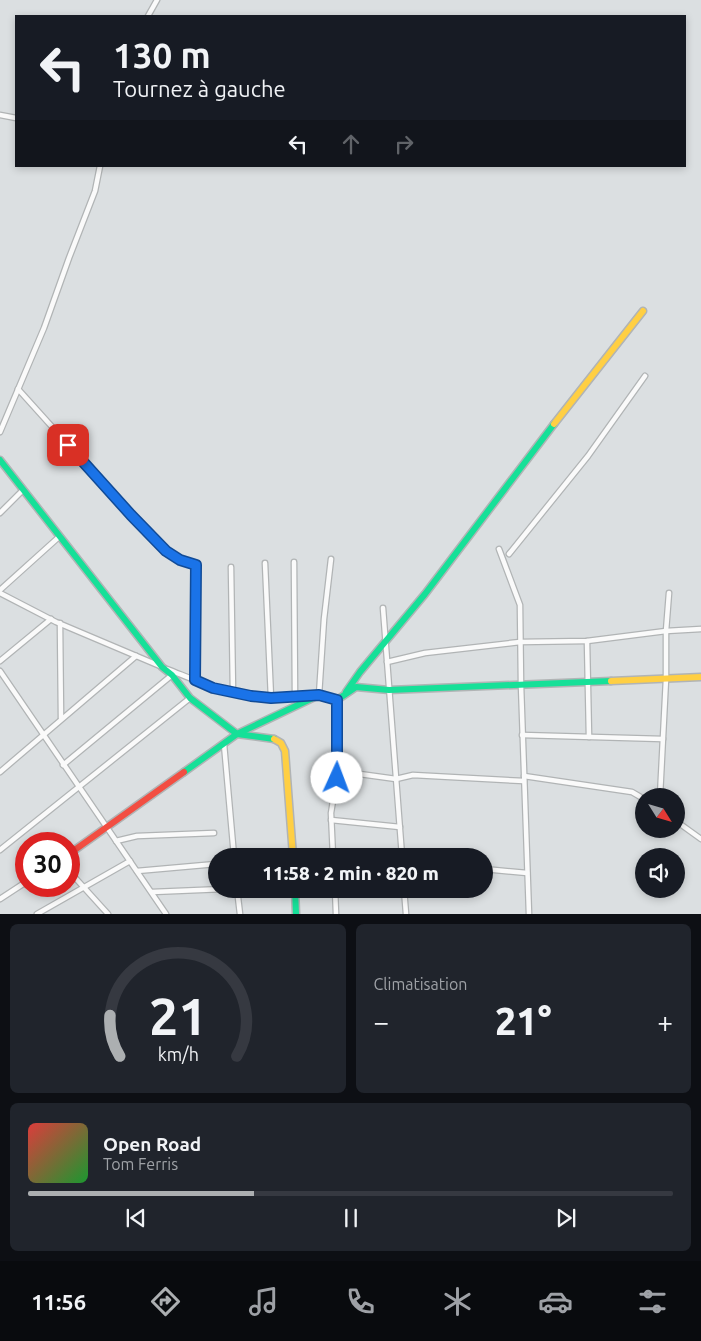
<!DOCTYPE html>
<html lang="fr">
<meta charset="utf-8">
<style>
body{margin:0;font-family:Ubuntu,sans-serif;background:#20242c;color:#f1f3f6;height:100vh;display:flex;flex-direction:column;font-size:19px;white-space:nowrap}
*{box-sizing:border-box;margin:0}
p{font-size:16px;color:#9ea1a6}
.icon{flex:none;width:28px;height:28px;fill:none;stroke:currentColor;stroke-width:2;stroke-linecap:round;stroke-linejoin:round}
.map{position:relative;height:914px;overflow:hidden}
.side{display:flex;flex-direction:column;gap:10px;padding:10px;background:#0d0f14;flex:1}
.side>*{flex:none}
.banner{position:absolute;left:15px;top:15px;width:671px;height:152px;border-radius:0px;box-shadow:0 2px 8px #0003;background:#171b24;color:#f1f3f6;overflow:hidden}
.needle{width:32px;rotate:127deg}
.controls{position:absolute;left:635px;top:788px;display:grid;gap:10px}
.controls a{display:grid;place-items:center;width:50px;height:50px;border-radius:50%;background:#171b24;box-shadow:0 2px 8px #0003;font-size:25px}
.speed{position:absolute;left:15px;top:832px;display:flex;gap:10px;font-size:25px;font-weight:700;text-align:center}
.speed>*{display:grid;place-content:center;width:65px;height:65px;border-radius:50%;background:#171b24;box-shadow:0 2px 8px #0003;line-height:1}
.speed .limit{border:8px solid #d22;background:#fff;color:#111}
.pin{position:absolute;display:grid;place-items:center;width:42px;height:42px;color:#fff;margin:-21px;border-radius:10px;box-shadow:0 2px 8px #0006}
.me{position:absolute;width:55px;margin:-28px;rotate:2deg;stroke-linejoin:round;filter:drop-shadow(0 0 4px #0008)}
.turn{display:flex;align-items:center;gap:18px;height:105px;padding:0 15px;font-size:22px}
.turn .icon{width:65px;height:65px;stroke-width:2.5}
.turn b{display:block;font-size:35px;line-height:42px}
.lanes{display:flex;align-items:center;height:48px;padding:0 15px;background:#0003;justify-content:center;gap:25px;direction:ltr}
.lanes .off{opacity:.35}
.big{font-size:38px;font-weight:800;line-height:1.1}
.side .card{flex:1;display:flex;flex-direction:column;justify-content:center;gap:8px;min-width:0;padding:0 18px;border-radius:8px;background:#20242c}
.side .dial{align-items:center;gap:0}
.dial svg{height:130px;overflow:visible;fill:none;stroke:#363941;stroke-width:7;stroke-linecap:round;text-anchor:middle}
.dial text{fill:#f1f3f6;stroke:none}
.song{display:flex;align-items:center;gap:15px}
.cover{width:60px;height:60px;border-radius:8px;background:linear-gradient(135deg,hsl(0 70% 55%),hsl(130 70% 35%))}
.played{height:5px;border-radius:2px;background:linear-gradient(90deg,#acafb1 35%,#363941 35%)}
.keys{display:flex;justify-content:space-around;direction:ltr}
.heat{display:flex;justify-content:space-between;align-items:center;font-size:28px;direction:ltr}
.side .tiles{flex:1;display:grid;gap:10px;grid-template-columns:1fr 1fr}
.card:last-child{grid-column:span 2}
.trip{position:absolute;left:208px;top:848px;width:285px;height:50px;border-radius:25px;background:#171b24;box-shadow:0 2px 8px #0003;font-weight:800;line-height:50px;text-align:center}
.menu{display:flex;height:80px;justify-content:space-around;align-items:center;background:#090b0e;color:#9ea1a6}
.menu .icon{width:35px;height:35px}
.menu .current{color:#acafb1}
.menu b{font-size:22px;color:#f1f3f6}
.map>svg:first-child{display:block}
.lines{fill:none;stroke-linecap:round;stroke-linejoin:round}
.street-casing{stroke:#b1b4b5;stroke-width:7}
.fast-casing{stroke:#b1b4b5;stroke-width:9}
.slow-casing{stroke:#b1b4b5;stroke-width:9}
.jam-casing{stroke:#b1b4b5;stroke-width:9}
.street{stroke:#fafafa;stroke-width:4.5}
.fast{stroke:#16e098;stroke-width:6}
.slow{stroke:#ffcf43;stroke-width:6}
.jam{stroke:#f24e42;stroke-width:6}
.route-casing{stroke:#114b97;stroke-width:12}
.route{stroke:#1a73e8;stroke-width:9}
</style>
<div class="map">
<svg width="701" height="914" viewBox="0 0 701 914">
<rect width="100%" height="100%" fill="#dbdfe1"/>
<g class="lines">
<defs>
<g id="street">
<polyline points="148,16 157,0"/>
<polyline points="0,115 16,118"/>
<path d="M18,389L146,531C163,548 173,557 196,565L195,680"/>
<polyline points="0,432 44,328 69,258 95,191 100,166"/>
<polyline points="0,513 23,490"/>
<polyline points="499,549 520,605 521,685 529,914"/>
<polyline points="509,554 588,456 645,376"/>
<polyline points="294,562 295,696"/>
<polyline points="265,563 271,698"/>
<polyline points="231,567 233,693"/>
<polyline points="0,590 60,536"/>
<polyline points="0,593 56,622 160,666"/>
<polyline points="383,608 402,856"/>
<polyline points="60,623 61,718"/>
<polyline points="587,641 589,737"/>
<polyline points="0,661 51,619"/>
<polyline points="387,662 425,653 520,642 587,641 666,631 701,629"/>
<path d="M167,669C195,680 223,693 253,697C275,699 297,696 319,695L324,619L331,559"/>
<polyline points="0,671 166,914"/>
<polyline points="522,735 663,739"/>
<polyline points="224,744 234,856"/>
<polyline points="63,765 172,675"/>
<polyline points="338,771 396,779 413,775 524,781"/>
<polyline points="0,772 136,656"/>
<polyline points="524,776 632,792 644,799"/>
<polyline points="660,796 666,679 666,631 669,593"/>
<polyline points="331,820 400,827"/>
<polyline points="676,821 701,839"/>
<polyline points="116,841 137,836 214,833"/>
<polyline points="0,850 190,698"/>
<polyline points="333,856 331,813 338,771 337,700"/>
<polyline points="484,869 527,873"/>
<polyline points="69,871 108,914"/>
<polyline points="137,871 216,864"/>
<polyline points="237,889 240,914"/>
<polyline points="335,889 336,914"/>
<polyline points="404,889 406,914"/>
<polyline points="152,892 224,889"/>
<polyline points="0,899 26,882"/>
<polyline points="37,914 130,861"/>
</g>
<g id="fast">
<polyline points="0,460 162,667 172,675 190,698 237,734 274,739"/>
<polyline points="346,692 360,672 425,594 554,424"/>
<polyline points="184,772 237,734 319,695 337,700 356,687 389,690 611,681"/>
<polyline points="295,889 296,914"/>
</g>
<g id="slow">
<polyline points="554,424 643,311"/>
<polyline points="611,681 701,677"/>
<polyline points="274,739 281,743 285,751 293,856"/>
</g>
<polyline id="jam" points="69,854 184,772"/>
</defs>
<use href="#street" class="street-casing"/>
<use href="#fast" class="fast-casing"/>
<use href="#slow" class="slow-casing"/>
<use href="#jam" class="jam-casing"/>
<use href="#street" class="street"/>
<use href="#fast" class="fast"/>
<use href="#slow" class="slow"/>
<use href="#jam" class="jam"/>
</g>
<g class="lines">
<defs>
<polyline id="route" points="68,445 131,515 166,551 180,560 196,565 195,680 213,688 251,696 271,698 319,695 337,700 337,778"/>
</defs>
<use href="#route" class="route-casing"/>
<use href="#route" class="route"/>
</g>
</svg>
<div class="controls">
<a><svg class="needle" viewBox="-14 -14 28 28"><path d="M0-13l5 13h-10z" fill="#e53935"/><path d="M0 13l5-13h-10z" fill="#9ea1a6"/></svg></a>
<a><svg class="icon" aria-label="sound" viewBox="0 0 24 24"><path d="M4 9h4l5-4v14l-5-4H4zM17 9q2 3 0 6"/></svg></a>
</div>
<div class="speed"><div class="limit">30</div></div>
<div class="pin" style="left:68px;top:445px;background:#d93025"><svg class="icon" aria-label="arrive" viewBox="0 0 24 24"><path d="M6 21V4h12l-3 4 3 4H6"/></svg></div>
<svg class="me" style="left:337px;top:778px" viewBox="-20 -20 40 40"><circle r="19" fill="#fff"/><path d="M0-13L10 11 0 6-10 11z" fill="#1a73e8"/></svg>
<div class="trip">11:58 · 2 min · 820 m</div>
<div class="banner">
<div class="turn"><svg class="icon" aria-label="left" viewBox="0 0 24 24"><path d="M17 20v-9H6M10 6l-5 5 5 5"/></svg><div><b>130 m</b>Tournez à gauche</div></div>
<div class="lanes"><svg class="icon" aria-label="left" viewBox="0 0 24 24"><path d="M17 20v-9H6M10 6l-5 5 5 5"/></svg><svg class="icon off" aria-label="ahead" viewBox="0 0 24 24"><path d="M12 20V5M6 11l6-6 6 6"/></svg><svg class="icon off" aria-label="right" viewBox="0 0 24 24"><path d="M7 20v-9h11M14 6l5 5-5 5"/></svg></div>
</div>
</div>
<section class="side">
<div class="tiles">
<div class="card dial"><svg viewBox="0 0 100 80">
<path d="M14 69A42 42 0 1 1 86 69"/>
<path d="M14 69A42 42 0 0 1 8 44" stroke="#acafb1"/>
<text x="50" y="56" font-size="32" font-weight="700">21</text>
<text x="50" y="72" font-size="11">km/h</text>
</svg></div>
<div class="card"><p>Climatisation</p>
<div class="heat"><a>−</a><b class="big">21°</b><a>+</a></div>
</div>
<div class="card">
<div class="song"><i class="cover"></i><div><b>Open Road</b><p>Tom Ferris</p></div></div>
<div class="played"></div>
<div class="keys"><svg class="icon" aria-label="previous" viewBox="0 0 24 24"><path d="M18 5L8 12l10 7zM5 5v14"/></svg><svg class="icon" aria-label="pause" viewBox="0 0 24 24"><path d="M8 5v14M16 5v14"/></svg><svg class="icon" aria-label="next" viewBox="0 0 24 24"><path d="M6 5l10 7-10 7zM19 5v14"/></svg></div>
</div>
</div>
</section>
<nav class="menu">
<b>11:56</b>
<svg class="icon current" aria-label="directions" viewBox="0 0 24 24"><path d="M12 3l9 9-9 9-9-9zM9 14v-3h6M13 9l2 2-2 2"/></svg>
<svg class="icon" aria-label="music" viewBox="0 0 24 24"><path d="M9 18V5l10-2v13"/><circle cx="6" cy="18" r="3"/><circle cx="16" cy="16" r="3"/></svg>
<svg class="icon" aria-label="phone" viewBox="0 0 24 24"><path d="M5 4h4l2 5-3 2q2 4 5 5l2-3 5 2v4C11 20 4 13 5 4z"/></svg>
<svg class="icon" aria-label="climate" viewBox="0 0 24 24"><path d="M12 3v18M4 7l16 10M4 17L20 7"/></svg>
<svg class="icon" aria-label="car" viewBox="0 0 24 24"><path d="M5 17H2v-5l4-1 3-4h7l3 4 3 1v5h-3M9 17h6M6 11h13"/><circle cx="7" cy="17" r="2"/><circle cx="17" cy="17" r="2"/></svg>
<svg class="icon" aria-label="filters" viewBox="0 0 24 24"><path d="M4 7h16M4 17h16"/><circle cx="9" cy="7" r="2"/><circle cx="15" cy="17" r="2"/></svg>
</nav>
